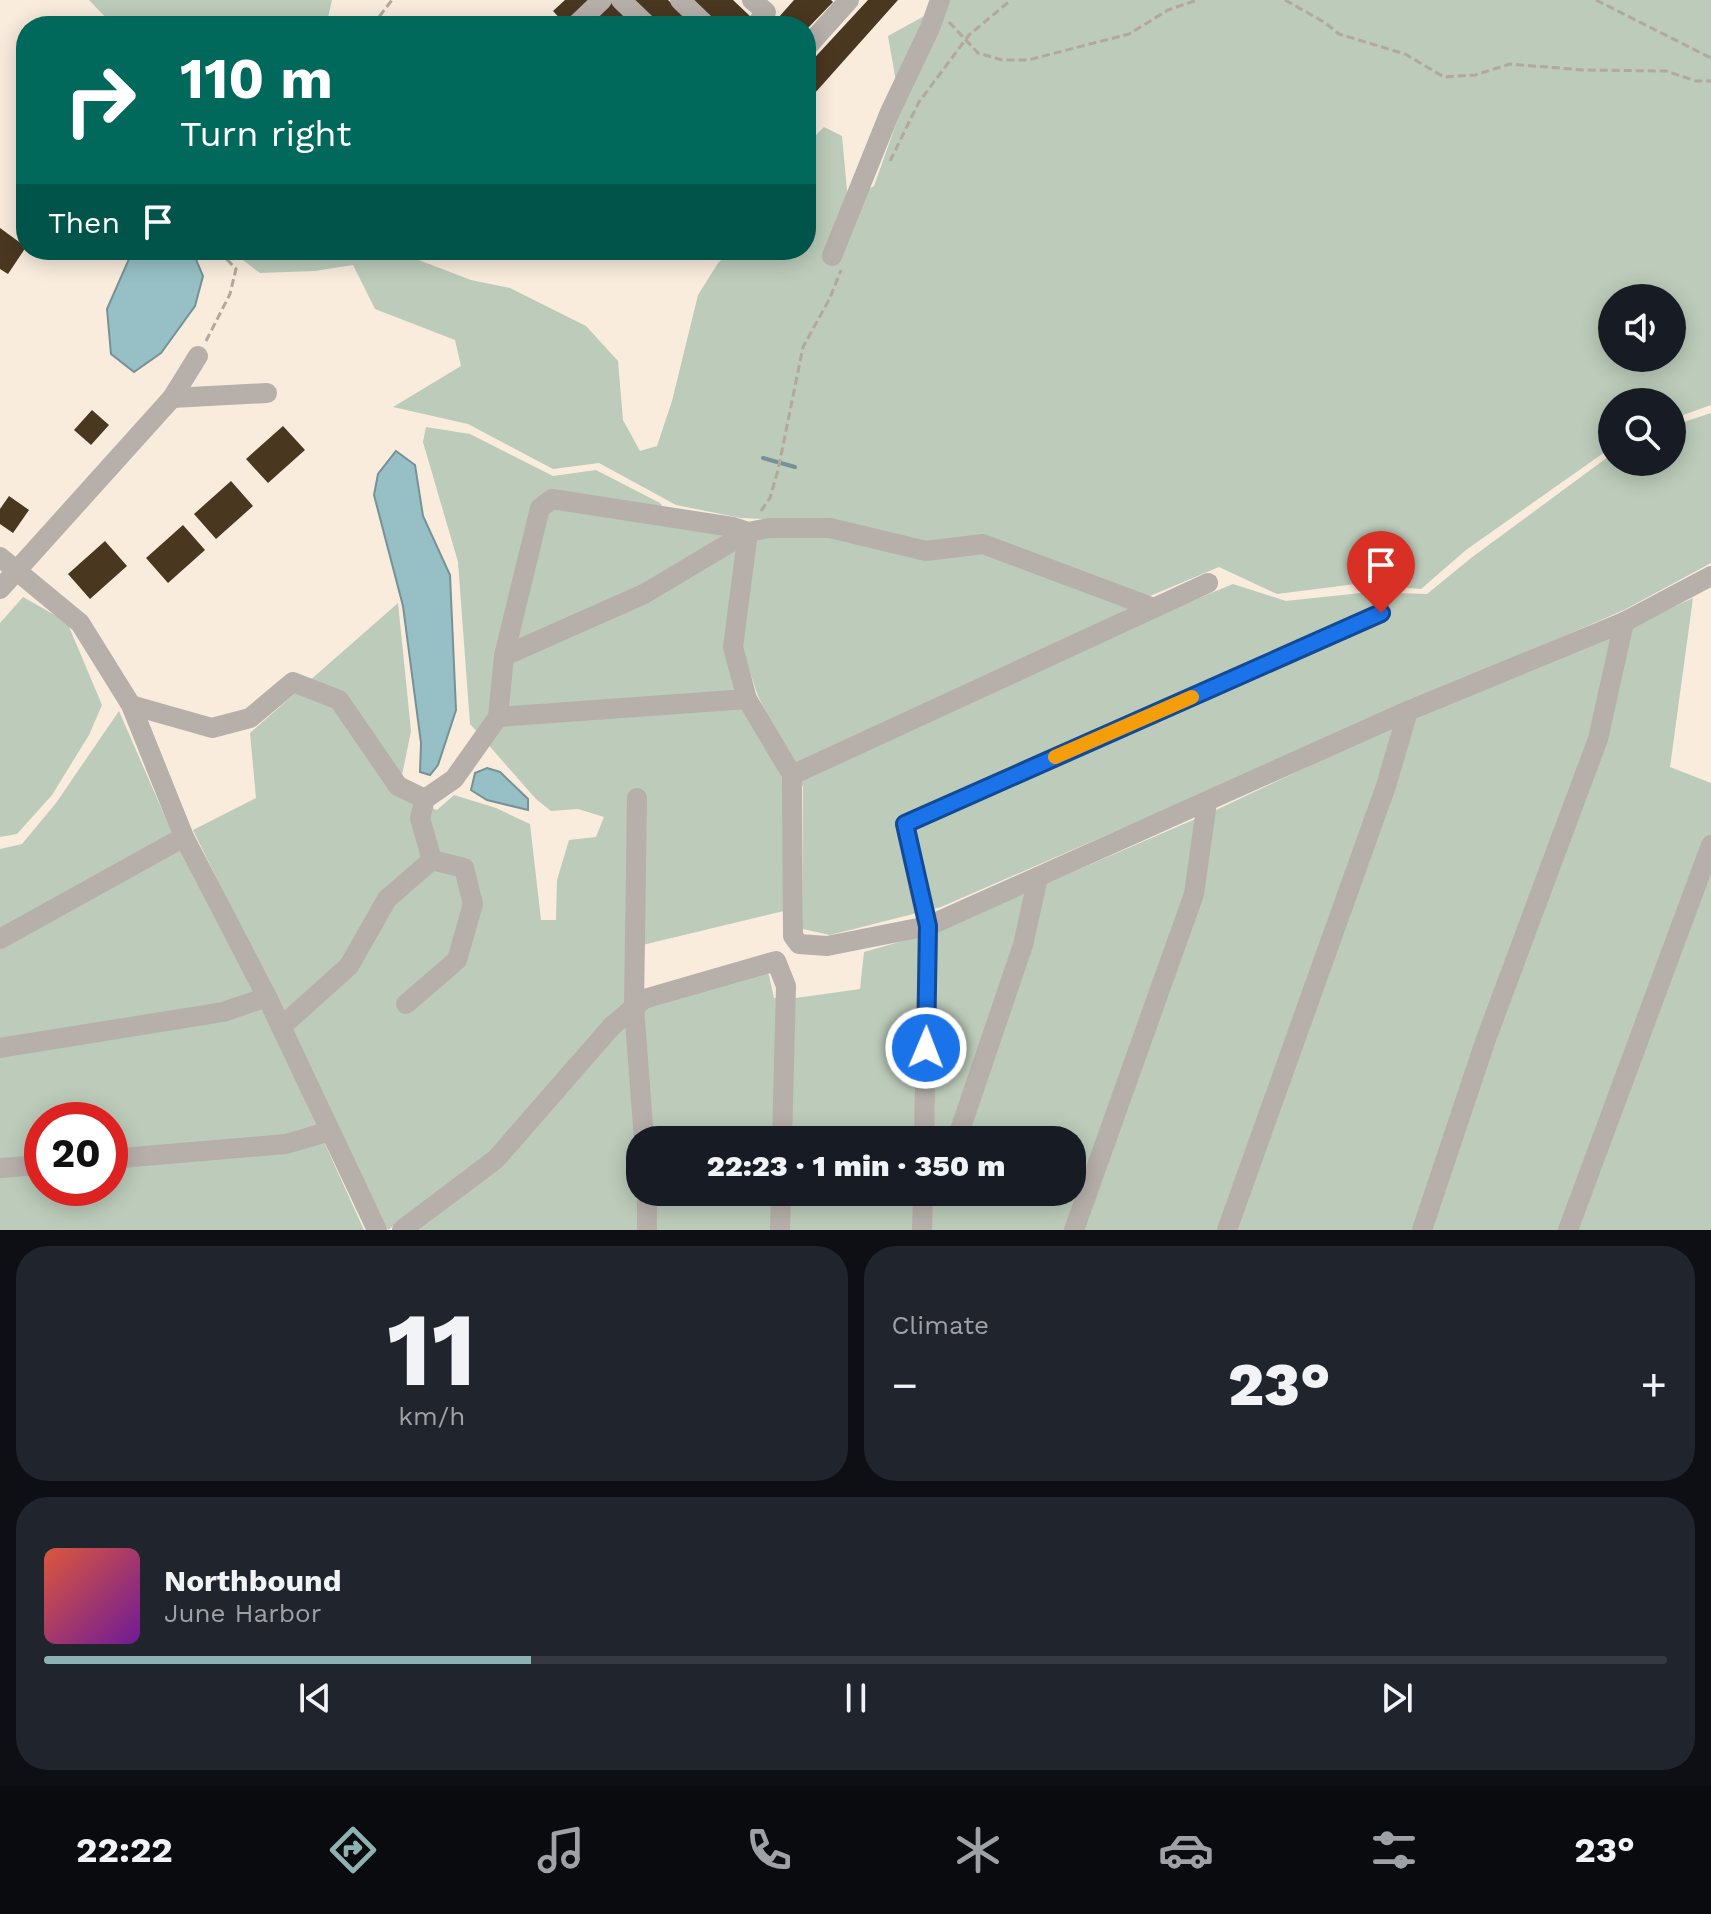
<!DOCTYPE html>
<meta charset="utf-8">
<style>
body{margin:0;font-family:"Work Sans",sans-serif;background:#20242c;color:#f1f3f6;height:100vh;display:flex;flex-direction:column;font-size:30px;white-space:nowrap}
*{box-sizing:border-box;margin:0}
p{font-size:26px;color:#9ea1a6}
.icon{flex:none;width:44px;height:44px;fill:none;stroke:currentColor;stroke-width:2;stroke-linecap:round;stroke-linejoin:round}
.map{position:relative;height:1230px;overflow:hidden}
.panel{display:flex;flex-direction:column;gap:16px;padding:16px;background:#0d0f14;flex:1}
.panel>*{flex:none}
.hud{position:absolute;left:16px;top:16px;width:800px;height:244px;border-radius:32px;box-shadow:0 4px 20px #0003;background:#00695c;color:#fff;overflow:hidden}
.fabs{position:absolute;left:1598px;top:284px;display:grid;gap:16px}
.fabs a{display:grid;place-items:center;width:88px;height:88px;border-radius:50%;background:#171b24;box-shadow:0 4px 20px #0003;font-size:40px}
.speed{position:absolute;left:24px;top:1102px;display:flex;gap:16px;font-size:40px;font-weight:700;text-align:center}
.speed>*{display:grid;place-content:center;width:104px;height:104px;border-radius:50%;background:#171b24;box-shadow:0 4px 20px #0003;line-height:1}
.speed .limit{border:12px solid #d22;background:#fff;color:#111}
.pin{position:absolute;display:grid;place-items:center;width:68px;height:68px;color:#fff;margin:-82px -34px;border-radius:50% 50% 50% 0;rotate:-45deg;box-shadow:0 0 8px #0007}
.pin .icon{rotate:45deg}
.me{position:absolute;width:88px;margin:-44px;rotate:1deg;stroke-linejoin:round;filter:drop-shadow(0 0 6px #0008)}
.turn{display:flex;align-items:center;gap:28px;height:168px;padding:0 32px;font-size:36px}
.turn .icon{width:104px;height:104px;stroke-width:2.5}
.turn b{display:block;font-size:56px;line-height:68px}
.then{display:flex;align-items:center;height:76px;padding:0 32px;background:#0003;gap:16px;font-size:30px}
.big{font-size:60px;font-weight:800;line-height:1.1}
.panel .tile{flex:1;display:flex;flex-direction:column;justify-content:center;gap:12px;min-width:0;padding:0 28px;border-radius:32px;background:#20242c}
.panel .dial{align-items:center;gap:0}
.dial b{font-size:104px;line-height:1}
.song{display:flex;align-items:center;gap:24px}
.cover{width:96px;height:96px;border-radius:12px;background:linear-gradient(135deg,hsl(10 70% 55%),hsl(280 70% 35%))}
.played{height:8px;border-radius:4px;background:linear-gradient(90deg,#8eb2b1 30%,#363941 30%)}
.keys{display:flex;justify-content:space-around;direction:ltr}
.heat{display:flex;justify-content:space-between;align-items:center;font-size:44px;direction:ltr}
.panel .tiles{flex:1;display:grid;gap:16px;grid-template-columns:1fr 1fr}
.tile:last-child{grid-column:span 2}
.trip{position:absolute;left:626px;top:1126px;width:460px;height:80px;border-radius:32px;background:#171b24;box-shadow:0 4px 20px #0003;font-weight:800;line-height:80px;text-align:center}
.menu{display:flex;height:128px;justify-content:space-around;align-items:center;background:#090b0e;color:#9ea1a6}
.menu .icon{width:56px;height:56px}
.menu .active{color:#8eb2b1}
.menu b{font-size:36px;color:#f1f3f6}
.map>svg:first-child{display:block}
.green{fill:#bccbba;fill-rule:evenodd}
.water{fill:#96c0c6;stroke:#769295;stroke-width:2}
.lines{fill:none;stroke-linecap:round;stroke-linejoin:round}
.stream{stroke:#769295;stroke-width:4}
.building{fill:#4a3720}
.path{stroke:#b2a89c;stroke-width:3;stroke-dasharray:8 4;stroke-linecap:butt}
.minor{stroke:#b6afaa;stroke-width:20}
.route-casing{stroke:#114b97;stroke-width:20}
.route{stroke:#1a73e8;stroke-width:14}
.slow{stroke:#f59e0b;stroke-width:14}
</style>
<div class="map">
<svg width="1711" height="1230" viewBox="0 0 1711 1230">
<rect width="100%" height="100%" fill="#f9ecdd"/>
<g class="green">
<polygon points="89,0 332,0 326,26 119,26 110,22"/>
<path d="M947,0H1711V405L1672,419V402H1612V447L1466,550L1421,589L1356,584L1277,594L1219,567L1143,599L980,537L924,546L832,522L741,518L676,505L599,463L553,469L468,424L393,407L461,366L455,340L375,309L353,265L315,271L260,273L231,251L408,250L416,259L471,280L510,288L586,326L618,361L623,420L640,451L657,446L672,401L698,295L718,263L732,250H806V145L824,127L842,136L848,201L874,186L901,110L888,36L946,4ZM1612,298H1672V358H1612Z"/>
<polygon points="1711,413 1711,563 1624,610 941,907 830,935 803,929 803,787 758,696 740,643 756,533 829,532 984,549 1158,615 1233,584 1286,601 1370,592 1427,594 1471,558 1612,454 1612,462 1672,462 1672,426"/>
<polygon points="426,427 470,434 553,476 596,470 660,503 676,525 727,532 738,552 744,710 786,785 784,911 630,948 628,1006 486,1157 388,1230 193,830 256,798 250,733 398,603 411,731 398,795 437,810 454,795 496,808 530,824 541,920 556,920 557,880 569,840 596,837 604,817 578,809 551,811 536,799 470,724 458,562 423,442"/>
<polygon points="23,597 67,622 102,705 89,735 52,795 17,834 0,837 0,623"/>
<path d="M1693,598L1670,767L1711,783V1230H419L500,1167L616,1031L647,1005L768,971L774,998H796L860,989L864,952L934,932L1216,810L1419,714L1603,639ZM640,1140H1072V1192H640Z"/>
<path d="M119,711L173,835L256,992L364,1230H0V849L22,844L56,803ZM42,1120H110V1188H42Z"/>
</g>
<g class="water">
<polygon points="133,250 192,250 203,276 195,306 161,353 134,372 111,354 107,309"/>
<polygon points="396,451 415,465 423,516 450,575 456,710 438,765 430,775 420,772 421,743 403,606 374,495 378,474"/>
<polygon points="487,768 500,772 528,799 528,810 487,800 471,790 475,773"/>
</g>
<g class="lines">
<polyline class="stream" points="763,458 795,467"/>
</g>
<g class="building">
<polygon points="565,0 593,0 566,25 553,11"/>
<polygon points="628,0 668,0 695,26 655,26"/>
<polygon points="692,0 733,0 753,19 746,26 720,26"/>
<polygon points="794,0 831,0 833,2 806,30 806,26 771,26"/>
<polygon points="868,0 898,0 806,103 806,67"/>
<polygon points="613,1 639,26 597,26 593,22"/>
<polygon points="0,228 26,247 8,274 0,269"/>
<polygon points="92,410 109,425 91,445 74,430"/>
<polygon points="283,426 305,450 268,483 246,459"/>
<polygon points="231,481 253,506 216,539 194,514"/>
<polygon points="9,496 29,510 13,533 0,524 0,509"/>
<polygon points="183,525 205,550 168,583 146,558"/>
<polygon points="105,541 127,566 90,599 68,574"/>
</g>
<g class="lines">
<g class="path">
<polyline points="1285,0 1324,22 1339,34 1405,54 1444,77 1475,75 1510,64 1583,70 1666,71 1696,81 1711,81"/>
<polyline points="1596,0 1711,58"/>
<polyline points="949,22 978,53 1002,60 1028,60 1129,34 1168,10 1197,0"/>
<polyline points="372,26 392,0"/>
<polyline points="890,161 919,102 969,35 1011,0"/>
<polyline points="206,341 230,294 236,269 218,250"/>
<polyline points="761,511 770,498 778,470 803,347 830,298 841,270"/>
</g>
<g class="minor">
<polyline points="621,0 648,26"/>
<polyline points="680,0 707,26"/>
<polyline points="752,0 766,12 755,26"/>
<polyline points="578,26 577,24 602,0"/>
<polyline points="806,48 849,0"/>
<polyline points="832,256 890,112 930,28 940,0"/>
<polyline points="172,398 267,393"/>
<polyline points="748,532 733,647 747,699 792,775 793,936 799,944 827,946 928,926 1408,711 1624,622 1711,576"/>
<polyline points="0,557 80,623 131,705 184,837 267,997 377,1230"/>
<polyline points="0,589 172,398 198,356"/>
<polyline points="504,656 644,594 748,532 769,528 830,528 926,551 983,544 1154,608"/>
<polyline points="131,705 212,728 250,718 293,682 339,700 398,786 425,799"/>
<polyline points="498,717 747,699"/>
<polyline points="792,775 1208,583"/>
<polyline points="637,798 634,1007 644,1140"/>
<polyline points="0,939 184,837"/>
<polyline points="406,1004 457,960 473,904 464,868 432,860"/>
<polyline points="281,1027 349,966 387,899 432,860 420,818 425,799 454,779 498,717 504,656 540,508 552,499 733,527 748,532"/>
<polyline points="0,1048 223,1012 267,997"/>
<polyline points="957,1139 1023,945 1038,877"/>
<polyline points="924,1140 928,926 905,824 1381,613"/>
<polyline points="110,1159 286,1144 330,1131"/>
<polyline points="0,1168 42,1165"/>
<polyline points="402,1230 496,1159 612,1026 644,999 776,961 786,986 782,1140"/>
<polyline points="647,1230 647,1192"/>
<polyline points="780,1230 781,1192"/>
<polyline points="922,1230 923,1192"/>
<polyline points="1074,1230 1194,894 1207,802"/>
<polyline points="1227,1230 1386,786 1408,711"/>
<polyline points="1422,1230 1486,1039 1598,739 1624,622"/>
<polyline points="1568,1230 1711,845"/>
</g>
</g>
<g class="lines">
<defs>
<polyline id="route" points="926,1048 928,926 905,824 1381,613"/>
</defs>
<use href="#route" class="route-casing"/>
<use href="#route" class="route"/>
<polyline class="slow" points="1055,757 1192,697"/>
</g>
</svg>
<div class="fabs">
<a><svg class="icon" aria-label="sound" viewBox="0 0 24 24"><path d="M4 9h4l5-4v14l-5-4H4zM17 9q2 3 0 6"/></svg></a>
<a><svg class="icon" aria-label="search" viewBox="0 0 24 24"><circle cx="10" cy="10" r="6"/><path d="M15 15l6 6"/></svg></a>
</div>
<div class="speed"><div class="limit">20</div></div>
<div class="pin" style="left:1381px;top:613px;background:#d93025"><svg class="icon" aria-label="arrive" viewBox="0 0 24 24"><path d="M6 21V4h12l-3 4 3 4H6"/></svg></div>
<svg class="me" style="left:926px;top:1048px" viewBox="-20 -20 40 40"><circle r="17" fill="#1a73e8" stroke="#fff" stroke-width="3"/><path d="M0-11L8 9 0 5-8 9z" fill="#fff"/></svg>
<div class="trip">22:23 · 1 min · 350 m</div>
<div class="hud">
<div class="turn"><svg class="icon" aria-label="right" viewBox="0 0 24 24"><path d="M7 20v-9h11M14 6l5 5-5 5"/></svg><div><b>110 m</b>Turn right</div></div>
<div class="then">Then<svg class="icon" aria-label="arrive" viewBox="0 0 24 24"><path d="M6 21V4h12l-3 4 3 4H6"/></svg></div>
</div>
</div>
<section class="panel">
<div class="tiles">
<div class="tile dial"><b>11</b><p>km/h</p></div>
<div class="tile"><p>Climate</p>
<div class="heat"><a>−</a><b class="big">23°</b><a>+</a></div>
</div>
<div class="tile">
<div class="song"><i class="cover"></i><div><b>Northbound</b><p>June Harbor</p></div></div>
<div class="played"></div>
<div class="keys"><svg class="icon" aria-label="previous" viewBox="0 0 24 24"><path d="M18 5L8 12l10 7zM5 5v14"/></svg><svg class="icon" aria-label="pause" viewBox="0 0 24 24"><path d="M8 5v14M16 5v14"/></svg><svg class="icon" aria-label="next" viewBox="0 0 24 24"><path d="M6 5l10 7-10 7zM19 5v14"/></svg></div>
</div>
</div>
</section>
<nav class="menu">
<b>22:22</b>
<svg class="icon active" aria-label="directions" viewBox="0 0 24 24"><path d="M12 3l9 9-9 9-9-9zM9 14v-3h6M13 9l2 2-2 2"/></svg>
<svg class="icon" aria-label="music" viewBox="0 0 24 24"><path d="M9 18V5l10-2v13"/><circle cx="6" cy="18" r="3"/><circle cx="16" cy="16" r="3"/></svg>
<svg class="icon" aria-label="phone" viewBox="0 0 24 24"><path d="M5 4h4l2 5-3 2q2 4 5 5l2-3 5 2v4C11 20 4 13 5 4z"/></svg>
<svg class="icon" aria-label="climate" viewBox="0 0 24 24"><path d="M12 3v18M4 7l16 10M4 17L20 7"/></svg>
<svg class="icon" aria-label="car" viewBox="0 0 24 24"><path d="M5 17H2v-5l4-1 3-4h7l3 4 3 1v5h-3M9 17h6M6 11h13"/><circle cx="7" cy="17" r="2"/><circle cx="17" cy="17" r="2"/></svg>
<svg class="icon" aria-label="filters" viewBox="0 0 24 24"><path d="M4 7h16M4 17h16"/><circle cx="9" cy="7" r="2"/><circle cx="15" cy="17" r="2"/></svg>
<b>23°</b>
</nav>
